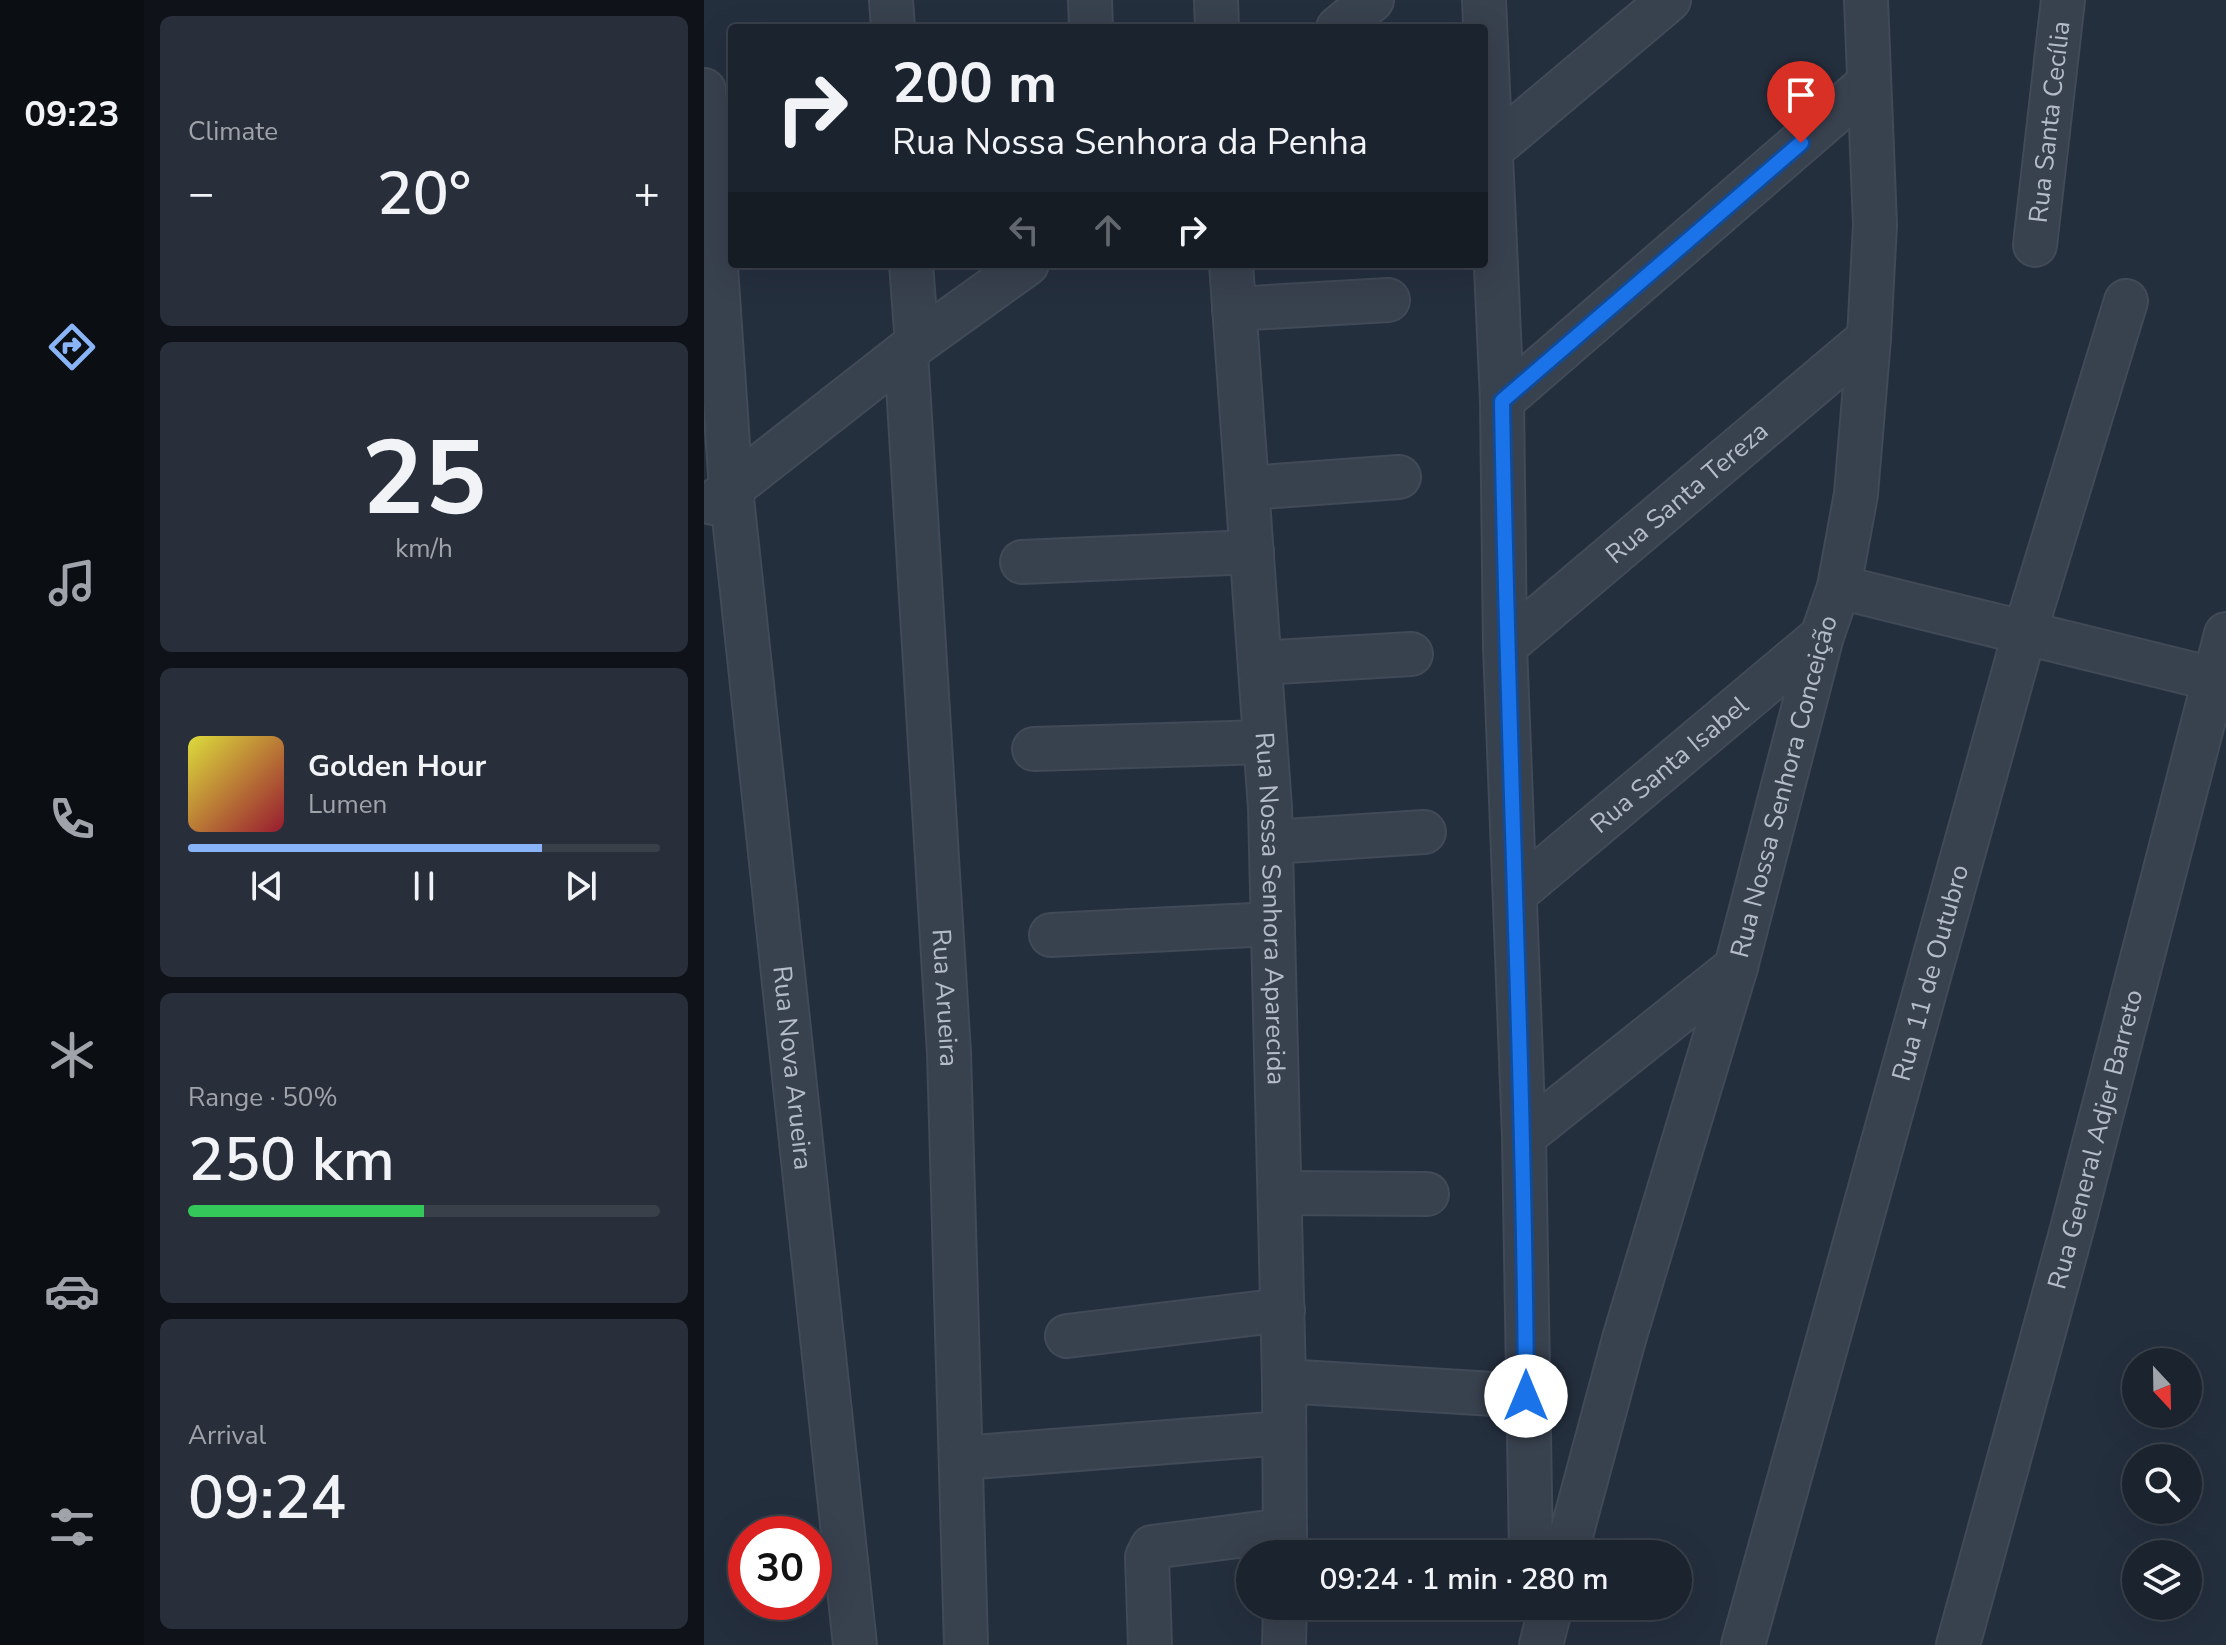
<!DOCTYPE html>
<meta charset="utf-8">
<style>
body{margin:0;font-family:"Nunito Sans",sans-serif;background:#282f3a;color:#f1f3f6;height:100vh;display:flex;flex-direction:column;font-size:30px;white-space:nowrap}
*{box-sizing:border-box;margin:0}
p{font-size:26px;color:#a0a4aa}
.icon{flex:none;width:44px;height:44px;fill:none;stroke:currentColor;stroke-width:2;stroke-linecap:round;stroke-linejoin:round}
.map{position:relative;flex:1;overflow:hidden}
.details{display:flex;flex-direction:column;gap:16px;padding:16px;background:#0f1319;width:560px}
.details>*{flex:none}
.guide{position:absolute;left:24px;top:24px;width:760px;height:244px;border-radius:8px;box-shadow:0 8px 32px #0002,0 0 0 2px #39404a;background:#1b232e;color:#f1f3f6;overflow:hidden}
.needle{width:52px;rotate:158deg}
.tools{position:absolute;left:1418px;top:1348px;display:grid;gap:16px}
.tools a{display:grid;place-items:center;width:80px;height:80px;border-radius:50%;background:#1b232e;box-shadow:0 8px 32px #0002,0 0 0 2px #39404a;font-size:40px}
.speed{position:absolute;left:24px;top:1516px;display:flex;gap:16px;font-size:40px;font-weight:700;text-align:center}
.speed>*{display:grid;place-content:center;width:104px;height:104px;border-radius:50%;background:#1b232e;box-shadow:0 8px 32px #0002,0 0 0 2px #39404a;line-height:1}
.speed .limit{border:12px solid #d22;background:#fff;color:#111}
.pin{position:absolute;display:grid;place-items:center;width:68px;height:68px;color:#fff;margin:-82px -34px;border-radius:50% 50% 50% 0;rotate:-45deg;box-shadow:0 0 8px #0007}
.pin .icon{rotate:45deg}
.me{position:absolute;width:88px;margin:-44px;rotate:0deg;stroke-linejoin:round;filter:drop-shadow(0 0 6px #0008)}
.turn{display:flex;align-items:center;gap:28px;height:168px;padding:0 32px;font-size:36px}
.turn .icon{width:104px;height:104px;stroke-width:2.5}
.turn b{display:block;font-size:56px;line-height:68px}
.lanes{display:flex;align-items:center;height:76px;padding:0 32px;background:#0003;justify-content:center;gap:40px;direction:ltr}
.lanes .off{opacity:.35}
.big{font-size:60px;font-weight:600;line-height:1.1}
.details .tile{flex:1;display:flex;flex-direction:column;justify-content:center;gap:12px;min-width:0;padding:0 28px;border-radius:12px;background:#282f3a}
.details .dial{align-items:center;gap:0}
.dial b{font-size:104px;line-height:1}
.song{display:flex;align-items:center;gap:24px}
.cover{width:96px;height:96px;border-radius:12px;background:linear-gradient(135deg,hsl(60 70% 55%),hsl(350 70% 35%))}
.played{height:8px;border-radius:4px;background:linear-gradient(90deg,#8ab4f8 75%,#39404a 75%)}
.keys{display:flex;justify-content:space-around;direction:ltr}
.heat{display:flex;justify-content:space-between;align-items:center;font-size:44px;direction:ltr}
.charge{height:12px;border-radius:6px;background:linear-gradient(90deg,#34c759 50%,#39404a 0)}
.trip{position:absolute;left:532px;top:1540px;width:456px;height:80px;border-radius:40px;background:#1b232e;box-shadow:0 8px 32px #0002,0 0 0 2px #39404a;font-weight:600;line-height:80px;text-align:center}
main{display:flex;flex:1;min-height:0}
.tab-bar{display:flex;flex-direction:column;width:144px;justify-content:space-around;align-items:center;background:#0b0e12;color:#a0a4aa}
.tab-bar .icon{width:56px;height:56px}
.tab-bar .current{color:#8ab4f8}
.tab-bar b{font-size:36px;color:#f1f3f6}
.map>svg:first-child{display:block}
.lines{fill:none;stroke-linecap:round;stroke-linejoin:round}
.minor-casing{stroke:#414a57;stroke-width:46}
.minor{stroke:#38414e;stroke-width:42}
.route-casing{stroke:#114b97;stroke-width:20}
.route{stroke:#1a73e8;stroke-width:14}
.labels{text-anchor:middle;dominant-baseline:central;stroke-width:8;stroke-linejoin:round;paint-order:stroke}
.street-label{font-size:26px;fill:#b4bcc9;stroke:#1d2633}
</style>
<main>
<nav class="tab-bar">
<b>09:23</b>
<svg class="icon current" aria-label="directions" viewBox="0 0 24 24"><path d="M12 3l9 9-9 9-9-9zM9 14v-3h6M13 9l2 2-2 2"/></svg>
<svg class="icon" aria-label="music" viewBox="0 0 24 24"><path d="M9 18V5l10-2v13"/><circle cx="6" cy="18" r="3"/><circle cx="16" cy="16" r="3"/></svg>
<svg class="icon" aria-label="phone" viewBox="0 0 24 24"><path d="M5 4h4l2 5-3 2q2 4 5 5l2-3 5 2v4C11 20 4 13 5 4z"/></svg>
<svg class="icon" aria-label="climate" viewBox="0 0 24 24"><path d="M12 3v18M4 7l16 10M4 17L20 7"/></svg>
<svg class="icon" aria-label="car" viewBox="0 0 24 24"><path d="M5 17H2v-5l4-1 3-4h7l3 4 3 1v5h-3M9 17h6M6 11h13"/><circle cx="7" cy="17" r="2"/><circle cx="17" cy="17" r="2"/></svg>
<svg class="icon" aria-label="filters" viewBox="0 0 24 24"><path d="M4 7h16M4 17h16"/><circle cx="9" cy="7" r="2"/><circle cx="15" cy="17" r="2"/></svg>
</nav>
<section class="details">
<div class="tile"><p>Climate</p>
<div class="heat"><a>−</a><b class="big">20°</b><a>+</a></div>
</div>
<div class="tile dial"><b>25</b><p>km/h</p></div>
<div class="tile">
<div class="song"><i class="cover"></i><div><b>Golden Hour</b><p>Lumen</p></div></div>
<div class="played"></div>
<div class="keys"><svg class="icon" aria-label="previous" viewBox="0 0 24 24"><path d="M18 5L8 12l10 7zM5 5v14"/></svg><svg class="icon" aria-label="pause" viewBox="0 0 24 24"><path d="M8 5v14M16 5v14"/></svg><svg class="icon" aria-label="next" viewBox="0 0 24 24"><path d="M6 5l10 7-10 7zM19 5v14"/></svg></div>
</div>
<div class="tile"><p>Range · 50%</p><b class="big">250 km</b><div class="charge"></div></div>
<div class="tile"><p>Arrival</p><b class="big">09:24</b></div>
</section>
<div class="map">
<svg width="1522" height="1645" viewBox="0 0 1522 1645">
<rect width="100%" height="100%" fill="#242f3e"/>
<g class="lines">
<defs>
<g id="minor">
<polyline points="187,0 189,28"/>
<polyline points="386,0 387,28"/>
<polyline points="512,0 513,28"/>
<polyline points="780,0 798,401 801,646 820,1136 827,1554"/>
<polyline points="634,28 668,0"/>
<path id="s1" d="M0,90L27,489L151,1645"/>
<polyline points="788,149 965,0"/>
<path id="s2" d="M1331,245L1359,0"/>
<polyline points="207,264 213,343"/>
<path id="s3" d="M527,264L566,808L580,1381L581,1554"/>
<polyline points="530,309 684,300"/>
<path id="s4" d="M202,353L245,1053L262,1645"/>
<polyline points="798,401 1165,83"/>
<polyline points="543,488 695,477"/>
<polyline points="9,503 213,343 323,264"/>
<polyline points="318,562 548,552"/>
<polyline points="1135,587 1509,679"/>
<path id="s5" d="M801,646L1165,338"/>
<polyline points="556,663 707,654"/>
<polyline points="330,749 561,742"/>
<polyline points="567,842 720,832"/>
<path id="s6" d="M812,893L1118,636"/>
<polyline points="347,935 569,924"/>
<polyline points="820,1136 1032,967"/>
<polyline points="576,1193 723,1194"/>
<polyline points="363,1336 579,1310"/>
<polyline points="580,1381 822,1396"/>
<polyline points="258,1458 580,1433"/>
<path id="s7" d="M862,1554L920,1339L1032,967L1118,636L1135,587L1152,494L1165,338L1171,225L1162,0"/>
<polyline points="446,1645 443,1557 448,1547 581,1530"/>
<polyline points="580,1645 581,1606"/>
<polyline points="837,1645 847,1606"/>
<path id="s8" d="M1039,1645L1320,635L1422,301"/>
<path id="s9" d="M1254,1645L1368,1229L1522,634"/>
</g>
</defs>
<use href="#minor" class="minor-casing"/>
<use href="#minor" class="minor"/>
</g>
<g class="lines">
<defs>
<path id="route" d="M822,1396C820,1064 803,733 798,401L1097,143"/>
</defs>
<use href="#route" class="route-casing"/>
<use href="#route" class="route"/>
</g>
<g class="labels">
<g class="street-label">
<text stroke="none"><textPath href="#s2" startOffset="124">Rua Santa Cecília</textPath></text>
<text stroke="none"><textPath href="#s5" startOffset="238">Rua Santa Tereza</textPath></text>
<text stroke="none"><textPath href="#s6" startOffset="200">Rua Santa Isabel</textPath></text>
<text stroke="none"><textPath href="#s7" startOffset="798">Rua Nossa Senhora Conceição</textPath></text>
<text stroke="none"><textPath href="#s3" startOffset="646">Rua Nossa Senhora Aparecida</textPath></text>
<text stroke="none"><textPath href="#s8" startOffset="698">Rua 11 de Outubro</textPath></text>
<text stroke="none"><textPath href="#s4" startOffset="646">Rua Arueira</textPath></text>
<text stroke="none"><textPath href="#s1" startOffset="982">Rua Nova Arueira</textPath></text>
<text stroke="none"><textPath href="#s9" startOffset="524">Rua General Adjer Barreto</textPath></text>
</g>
</g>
</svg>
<div class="tools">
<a><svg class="needle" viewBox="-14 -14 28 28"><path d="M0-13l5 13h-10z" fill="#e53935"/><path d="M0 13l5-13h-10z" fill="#a0a4aa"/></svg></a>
<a><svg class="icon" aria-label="search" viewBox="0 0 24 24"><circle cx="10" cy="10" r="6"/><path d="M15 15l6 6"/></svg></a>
<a><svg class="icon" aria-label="layers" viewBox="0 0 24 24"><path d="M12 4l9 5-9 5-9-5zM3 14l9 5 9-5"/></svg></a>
</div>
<div class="speed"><div class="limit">30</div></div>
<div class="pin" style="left:1097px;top:143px;background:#d93025"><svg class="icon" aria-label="arrive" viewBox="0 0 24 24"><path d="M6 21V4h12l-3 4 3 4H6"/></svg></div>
<svg class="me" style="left:822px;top:1396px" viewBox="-20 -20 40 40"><circle r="19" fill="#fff"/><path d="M0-13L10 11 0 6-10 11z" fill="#1a73e8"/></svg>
<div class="trip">09:24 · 1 min · 280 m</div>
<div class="guide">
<div class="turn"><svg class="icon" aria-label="right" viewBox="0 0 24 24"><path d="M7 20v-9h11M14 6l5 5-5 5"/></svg><div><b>200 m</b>Rua Nossa Senhora da Penha</div></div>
<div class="lanes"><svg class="icon off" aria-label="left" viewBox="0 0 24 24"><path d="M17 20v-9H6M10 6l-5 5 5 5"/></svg><svg class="icon off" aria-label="ahead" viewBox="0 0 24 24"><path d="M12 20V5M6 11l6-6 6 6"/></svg><svg class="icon" aria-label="right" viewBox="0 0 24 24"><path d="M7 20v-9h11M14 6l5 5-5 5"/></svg></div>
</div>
</div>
</main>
